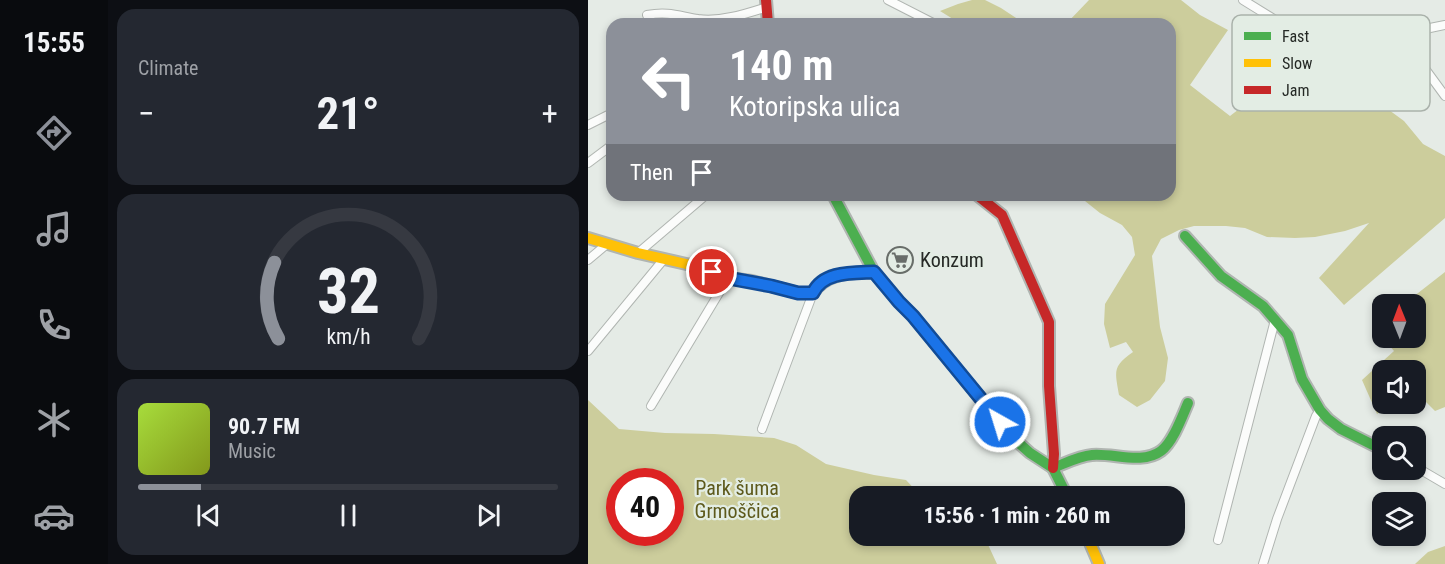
<!DOCTYPE html>
<meta charset="utf-8">
<style>
body{margin:0;font-family:"Roboto Condensed",sans-serif;background:#242831;color:#f1f3f6;height:100vh;display:flex;flex-direction:column;font-size:22px;white-space:nowrap}
*{box-sizing:border-box;margin:0}
p{font-size:20px;color:#9ea1a6}
.icon{flex:none;width:33px;height:33px;fill:none;stroke:currentColor;stroke-width:2;stroke-linecap:round;stroke-linejoin:round}
.map{position:relative;flex:1;overflow:hidden}
.details{display:flex;flex-direction:column;gap:9px;padding:9px;background:#0d0f14;width:480px}
.details>*{flex:none}
.banner{position:absolute;left:18px;top:18px;width:570px;height:183px;border-radius:18px;box-shadow:0 3px 9px #0003;background:#8c9099;color:#fff;overflow:hidden}
.needle{width:39px;rotate:359deg}
.tools{position:absolute;left:784px;top:294px;display:grid;gap:12px}
.tools a{display:grid;place-items:center;width:54px;height:54px;border-radius:12px;background:#171b24;box-shadow:0 3px 9px #0003;font-size:30px}
.speed{position:absolute;left:18px;top:468px;display:flex;gap:12px;font-size:30px;font-weight:700;text-align:center}
.speed>*{display:grid;place-content:center;width:78px;height:78px;border-radius:50%;background:#171b24;box-shadow:0 3px 9px #0003;line-height:1}
.speed .limit{border:9px solid #d22;background:#fff;color:#111}
.pin{position:absolute;display:grid;place-items:center;width:51px;height:51px;color:#fff;margin:-26px;border:3px solid #fff;border-radius:50%;box-shadow:0 2px 6px #0007}
.me{position:absolute;width:66px;margin:-33px;rotate:321deg;stroke-linejoin:round;filter:drop-shadow(0 0 4px #0008)}
.turn{display:flex;align-items:center;gap:21px;height:126px;padding:0 24px;font-size:27px}
.turn .icon{width:78px;height:78px;stroke-width:2.5}
.turn b{display:block;font-size:42px;line-height:51px}
.then{display:flex;align-items:center;height:57px;padding:0 24px;background:#0003;gap:12px;font-size:22px}
.big{font-size:45px;font-weight:700;line-height:1.1}
.details .card{flex:1;display:flex;flex-direction:column;justify-content:center;gap:9px;min-width:0;padding:0 21px;border-radius:18px;background:#242831}
.details .dial{align-items:center;gap:0}
.dial svg{height:156px;overflow:visible;fill:none;stroke:#363941;stroke-width:7;stroke-linecap:round;text-anchor:middle}
.dial text{fill:#f1f3f6;stroke:none}
.song{display:flex;align-items:center;gap:18px}
.cover{width:72px;height:72px;border-radius:9px;background:linear-gradient(135deg,hsl(80 70% 55%),hsl(70 70% 35%))}
.played{height:6px;border-radius:3px;background:linear-gradient(90deg,#8c9099 15%,#363941 15%)}
.keys{display:flex;justify-content:space-around;direction:ltr}
.heat{display:flex;justify-content:space-between;align-items:center;font-size:33px;direction:ltr}
.trip{position:absolute;left:261px;top:486px;width:336px;height:60px;border-radius:18px;background:#171b24;box-shadow:0 3px 9px #0003;font-weight:700;line-height:60px;text-align:center}
main{display:flex;flex:1;min-height:0}
.menu{display:flex;flex-direction:column;width:108px;justify-content:space-around;align-items:center;background:#090b0e;color:#9ea1a6}
.menu .icon{width:42px;height:42px}
.menu .current{color:#8c9099}
.menu b{font-size:27px;color:#f1f3f6}
.map>svg:first-child{display:block}
.forest{fill:#cccd9c;fill-rule:evenodd}
.lines{fill:none;stroke-linecap:round;stroke-linejoin:round}
.street-casing{stroke:#b0b5b1;stroke-width:10}
.fast-casing{stroke:#b0b5b1;stroke-width:14}
.slow-casing{stroke:#b0b5b1;stroke-width:14}
.jam-casing{stroke:#b0b5b1;stroke-width:14}
.street{stroke:#fbfcfb;stroke-width:8}
.fast{stroke:#4caf50;stroke-width:10}
.slow{stroke:#ffc107;stroke-width:10}
.jam{stroke:#c62828;stroke-width:10}
.route-casing{stroke:#114b97;stroke-width:15}
.route{stroke:#1a73e8;stroke-width:10}
.labels{text-anchor:middle;dominant-baseline:central;stroke-width:4.5;stroke-linejoin:round;paint-order:stroke}
.poi-label{font-size:20px;fill:#252925;stroke:#e3ede4;text-anchor:start}
.park-label{font-size:20px;fill:#5d591b;stroke:#e3ede4}
.key{fill:#e3ede4;stroke:#aab2ab;stroke-width:1.5}
.key-label{font-size:16px;fill:#252925}
</style>
<main>
<nav class="menu">
<b>15:55</b>
<svg class="icon current" aria-label="directions" viewBox="0 0 24 24"><path d="M12 3l9 9-9 9-9-9zM9 14v-3h6M13 9l2 2-2 2"/></svg>
<svg class="icon" aria-label="music" viewBox="0 0 24 24"><path d="M9 18V5l10-2v13"/><circle cx="6" cy="18" r="3"/><circle cx="16" cy="16" r="3"/></svg>
<svg class="icon" aria-label="phone" viewBox="0 0 24 24"><path d="M5 4h4l2 5-3 2q2 4 5 5l2-3 5 2v4C11 20 4 13 5 4z"/></svg>
<svg class="icon" aria-label="climate" viewBox="0 0 24 24"><path d="M12 3v18M4 7l16 10M4 17L20 7"/></svg>
<svg class="icon" aria-label="car" viewBox="0 0 24 24"><path d="M5 17H2v-5l4-1 3-4h7l3 4 3 1v5h-3M9 17h6M6 11h13"/><circle cx="7" cy="17" r="2"/><circle cx="17" cy="17" r="2"/></svg>
</nav>
<section class="details">
<div class="card"><p>Climate</p>
<div class="heat"><a>−</a><b class="big">21°</b><a>+</a></div>
</div>
<div class="card dial"><svg viewBox="0 0 100 80">
<path d="M14 69A42 42 0 1 1 86 69"/>
<path d="M14 69A42 42 0 0 1 12 30" stroke="#8c9099"/>
<text x="50" y="56" font-size="32" font-weight="700">32</text>
<text x="50" y="72" font-size="11">km/h</text>
</svg></div>
<div class="card">
<div class="song"><i class="cover"></i><div><b>90.7 FM</b><p>Music</p></div></div>
<div class="played"></div>
<div class="keys"><svg class="icon" aria-label="previous" viewBox="0 0 24 24"><path d="M18 5L8 12l10 7zM5 5v14"/></svg><svg class="icon" aria-label="pause" viewBox="0 0 24 24"><path d="M8 5v14M16 5v14"/></svg><svg class="icon" aria-label="next" viewBox="0 0 24 24"><path d="M6 5l10 7-10 7zM19 5v14"/></svg></div>
</div>
</section>
<div class="map">
<svg width="857" height="564" viewBox="0 0 857 564">
<rect width="100%" height="100%" fill="#e5ebe6"/>
<g class="forest">
<path d="M384,0H397L413,8L437,24H478L501,0H593L612,15L640,30L602,85L642,116L664,99L691,88L764,83L816,121L835,144L857,156V218L756,305L731,278L781,223L757,231L727,237L707,238L679,237L657,228L638,226H606L591,230L573,239L564,256L572,327L580,358L577,381L562,400L549,407L531,395C527,371 524,367 545,352L538,342L522,348L516,324L517,304L547,255L544,237L534,225L512,213L497,201L496,195H582V24H373L352,11L370,4Z"/>
<polygon points="857,272 857,407 847,411 828,392 828,370 795,370 795,404 804,404 789,414 774,380 806,351 795,338 828,338 828,304 816,304"/>
<path d="M0,400L31,429L77,433L126,434L186,438L208,445L238,464L286,475L318,480L333,496H272V536H396L409,564H0ZM32,482H82V532H32Z"/>
<polygon points="857,546 857,564 827,564 840,552"/>
</g>
<g class="lines">
<defs>
<g id="street">
<polyline points="300,0 347,24"/>
<polyline points="655,0 697,26 767,48 786,51 809,43 842,28 857,25"/>
<path d="M59,15C80,11 91,16 110,19C133,22 157,14 179,7"/>
<polyline points="809,43 838,70 857,96"/>
<polyline points="0,125 24,113"/>
<polyline points="0,163 24,145"/>
<polyline points="50,253 118,195"/>
<polyline points="0,260 19,244"/>
<polyline points="0,351 76,259"/>
<polyline points="63,406 140,278"/>
<polyline points="174,429 225,293"/>
<polyline points="828,467 857,484"/>
<polyline points="630,540 687,320"/>
<polyline points="675,564 689,519 728,416 732,410"/>
</g>
<g id="fast">
<polyline points="245,195 286,272 311,302 325,316 424,437 442,453 465,468 479,496"/>
<polyline points="597,236 633,276 675,306 700,335 714,379 732,410 740,419 753,429 795,450"/>
<path d="M465,468C478,463 491,456 504,455C526,453 554,465 573,451C585,442 594,417 600,403"/>
</g>
<g id="slow">
<path d="M0,238L50,253L107,266L140,278L164,281L210,293H225C239,272 263,273 286,272"/>
<polyline points="499,536 511,564"/>
</g>
<g id="jam">
<polyline points="178,0 180,24"/>
<polyline points="389,195 414,215 461,322 461,386 466,454 465,468"/>
</g>
</defs>
<use href="#street" class="street-casing"/>
<use href="#fast" class="fast-casing"/>
<use href="#slow" class="slow-casing"/>
<use href="#jam" class="jam-casing"/>
<use href="#street" class="street"/>
<use href="#fast" class="fast"/>
<use href="#slow" class="slow"/>
<use href="#jam" class="jam"/>
</g>
<g class="lines">
<defs>
<path id="route" d="M124,272L140,278L183,286L210,293H225C235,271 265,273 286,272L311,302L325,316L412,422"/>
</defs>
<use href="#route" class="route-casing"/>
<use href="#route" class="route"/>
</g>
<defs>
<symbol id="supermarket-ring" viewBox="-11 -11 22 22"><circle r="9.5" fill="#e3ede4" stroke="#686d69" stroke-width="1.5"/><path d="M-6-5.5h2.5l.6 2H6L4.5 2H-2.5L-4.4-4H-6ZM-1.5 3.2a1.3 1.3 0 1 0 .1 0ZM3 3.2a1.3 1.3 0 1 0 .1 0Z" fill="#686d69"/></symbol>
</defs>
<g fill-rule="evenodd">
<use href="#supermarket-ring" x="297" y="245" width="30" height="30"/>
</g>
<g class="labels">
<g class="poi-label">
<text x="332" y="260">Konzum</text>
</g>
<g class="park-label">
<text x="149" y="488">Park šuma<tspan x="149" dy="23">Grmoščica</tspan></text>
</g>
</g>
<rect x="644" y="15" width="198" height="96" rx="9" class="key"/>
<rect x="656" y="32" width="27" height="8" fill="#4caf50"/>
<rect x="656" y="59" width="27" height="8" fill="#ffc107"/>
<rect x="656" y="86" width="27" height="8" fill="#c62828"/>
<g class="key-label">
<text x="694" y="42">Fast</text>
<text x="694" y="69">Slow</text>
<text x="694" y="96">Jam</text>
</g>
</svg>
<div class="tools">
<a><svg class="needle" viewBox="-14 -14 28 28"><path d="M0-13l5 13h-10z" fill="#e53935"/><path d="M0 13l5-13h-10z" fill="#9ea1a6"/></svg></a>
<a><svg class="icon" aria-label="sound" viewBox="0 0 24 24"><path d="M4 9h4l5-4v14l-5-4H4zM17 9q2 3 0 6"/></svg></a>
<a><svg class="icon" aria-label="search" viewBox="0 0 24 24"><circle cx="10" cy="10" r="6"/><path d="M15 15l6 6"/></svg></a>
<a><svg class="icon" aria-label="layers" viewBox="0 0 24 24"><path d="M12 4l9 5-9 5-9-5zM3 14l9 5 9-5"/></svg></a>
</div>
<div class="speed"><div class="limit">40</div></div>
<div class="pin" style="left:124px;top:272px;background:#d93025"><svg class="icon" aria-label="arrive" viewBox="0 0 24 24"><path d="M6 21V4h12l-3 4 3 4H6"/></svg></div>
<svg class="me" style="left:412px;top:422px" viewBox="-20 -20 40 40"><circle r="17" fill="#1a73e8" stroke="#fff" stroke-width="3"/><path d="M0-11L8 9 0 5-8 9z" fill="#fff"/></svg>
<div class="trip">15:56 · 1 min · 260 m</div>
<div class="banner">
<div class="turn"><svg class="icon" aria-label="left" viewBox="0 0 24 24"><path d="M17 20v-9H6M10 6l-5 5 5 5"/></svg><div><b>140 m</b>Kotoripska ulica</div></div>
<div class="then">Then<svg class="icon" aria-label="arrive" viewBox="0 0 24 24"><path d="M6 21V4h12l-3 4 3 4H6"/></svg></div>
</div>
</div>
</main>
